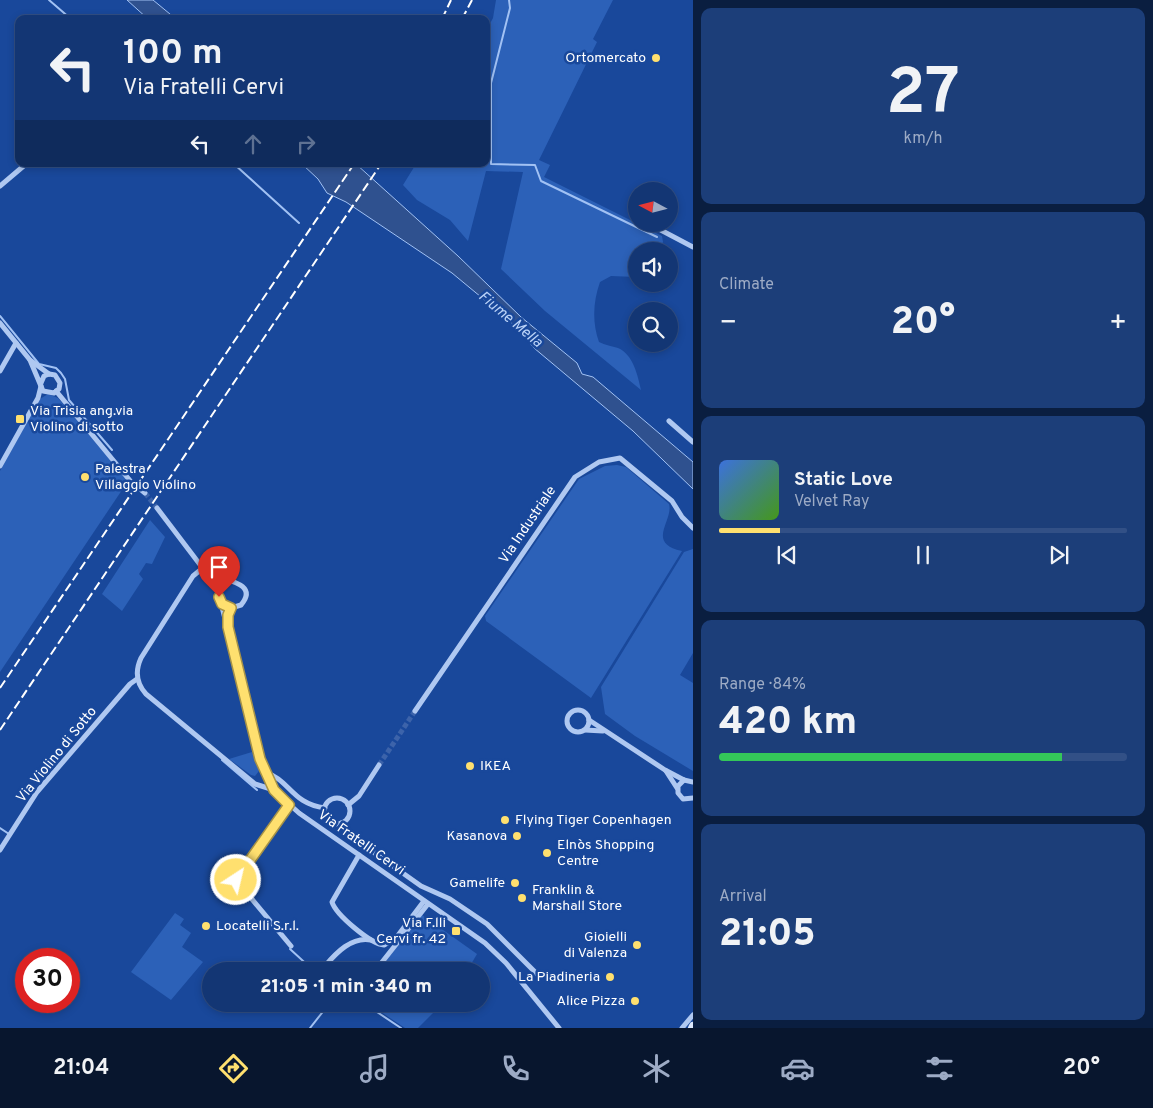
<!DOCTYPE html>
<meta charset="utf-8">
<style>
body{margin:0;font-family:Overpass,sans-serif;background:#1c3e79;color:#f1f3f6;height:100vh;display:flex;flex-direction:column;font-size:19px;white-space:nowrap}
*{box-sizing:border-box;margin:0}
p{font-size:16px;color:#9dabc5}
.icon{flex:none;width:28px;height:28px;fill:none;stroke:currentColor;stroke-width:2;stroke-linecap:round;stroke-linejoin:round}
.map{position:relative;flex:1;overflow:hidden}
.sheet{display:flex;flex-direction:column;gap:8px;padding:8px;background:#0a1e40;width:460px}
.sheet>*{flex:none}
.top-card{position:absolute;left:15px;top:15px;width:475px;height:152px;border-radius:10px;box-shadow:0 2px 8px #0003,0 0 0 1px #325086;background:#133674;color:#f1f3f6;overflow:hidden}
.needle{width:32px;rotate:277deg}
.fabs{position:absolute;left:628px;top:182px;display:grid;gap:10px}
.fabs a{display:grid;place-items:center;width:50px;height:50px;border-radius:50%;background:#133674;box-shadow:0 2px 8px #0003,0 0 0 1px #325086;font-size:25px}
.speed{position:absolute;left:15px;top:948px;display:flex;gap:10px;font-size:25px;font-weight:700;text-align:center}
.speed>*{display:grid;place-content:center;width:65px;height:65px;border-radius:50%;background:#133674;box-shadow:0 2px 8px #0003,0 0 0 1px #325086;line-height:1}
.speed .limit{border:8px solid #d22;background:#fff;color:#111}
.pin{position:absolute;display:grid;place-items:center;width:42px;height:42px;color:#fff;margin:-51px -21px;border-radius:50% 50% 50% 0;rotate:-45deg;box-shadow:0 0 5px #0007}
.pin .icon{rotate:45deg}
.me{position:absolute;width:55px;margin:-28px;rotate:35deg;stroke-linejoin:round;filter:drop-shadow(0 0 4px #0008)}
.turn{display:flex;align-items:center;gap:18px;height:105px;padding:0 25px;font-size:22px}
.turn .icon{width:65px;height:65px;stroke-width:2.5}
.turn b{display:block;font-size:35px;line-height:42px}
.lanes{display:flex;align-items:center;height:48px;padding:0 25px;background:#0003;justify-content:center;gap:25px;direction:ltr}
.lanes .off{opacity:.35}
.big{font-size:38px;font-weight:800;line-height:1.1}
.sheet .tile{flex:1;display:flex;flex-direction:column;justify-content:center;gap:8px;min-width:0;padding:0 18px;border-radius:10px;background:#1c3e79}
.sheet .dial{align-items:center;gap:0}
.dial b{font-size:65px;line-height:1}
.song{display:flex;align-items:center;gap:15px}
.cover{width:60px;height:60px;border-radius:8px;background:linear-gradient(135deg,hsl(220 70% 55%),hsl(100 70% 35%))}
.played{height:5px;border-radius:2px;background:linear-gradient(90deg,#ffe06f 15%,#325086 15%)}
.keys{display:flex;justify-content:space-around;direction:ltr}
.heat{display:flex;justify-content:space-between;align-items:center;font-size:28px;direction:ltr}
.charge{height:8px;border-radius:4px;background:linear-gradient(90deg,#34c759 84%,#325086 0)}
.trip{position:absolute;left:202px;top:962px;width:288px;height:50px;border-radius:25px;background:#133674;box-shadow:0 2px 8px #0003,0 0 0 1px #325086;font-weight:800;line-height:50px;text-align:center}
.menu{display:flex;height:80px;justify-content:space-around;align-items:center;background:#08162e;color:#9dabc5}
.menu .icon{width:35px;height:35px}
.menu .selected{color:#ffe06f}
.menu b{font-size:22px;color:#f1f3f6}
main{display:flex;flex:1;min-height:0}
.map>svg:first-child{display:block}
.green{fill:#2c61b8}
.water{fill:#2f518f;stroke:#a2c2f4}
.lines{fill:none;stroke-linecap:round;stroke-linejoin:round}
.stream{stroke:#a2c2f4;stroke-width:2}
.street-tunnel{stroke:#3c63aa;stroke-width:5;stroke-dasharray:5 2.5;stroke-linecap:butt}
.street{stroke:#afc8f1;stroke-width:5}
.secondary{stroke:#dde8fc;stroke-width:8}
.rail{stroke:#fff;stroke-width:2;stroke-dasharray:9 4;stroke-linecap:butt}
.route-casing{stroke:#a69248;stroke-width:12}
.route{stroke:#ffe06f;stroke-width:9}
.poi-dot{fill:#ffe06f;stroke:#19489b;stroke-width:2}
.labels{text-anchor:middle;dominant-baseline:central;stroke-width:5;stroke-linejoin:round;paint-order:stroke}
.poi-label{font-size:14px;fill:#fff;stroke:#19489b;text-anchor:end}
.street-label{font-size:14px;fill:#fff;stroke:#19489b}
.water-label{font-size:15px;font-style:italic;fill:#bbd3f8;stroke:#19489b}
</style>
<main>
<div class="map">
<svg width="693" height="1028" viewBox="0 0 693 1028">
<rect width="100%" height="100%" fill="#19489b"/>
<g class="green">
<path d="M496,0H613L593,39L597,42L539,160L550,165L544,177L662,236L663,242L658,251H636V277L611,276L600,282C593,302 592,322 599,342C605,345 612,346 618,348C633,354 638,376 641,390L545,311L501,269L523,172L486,171L468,241L450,220L417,200L403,185L416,164H486V31L493,18Z"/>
<polygon points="48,394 58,398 128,481 0,672 0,471 40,399"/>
<path d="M617,465L626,467L669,504C674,520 645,543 682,551L591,698L486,621L485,616L579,479L605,466Z"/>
<polygon points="150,520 165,537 152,564 146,563 139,574 143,579 122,611 102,594"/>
<polygon points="693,549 693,653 680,675 693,683 693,771 635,736 605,714 601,687 684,552"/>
<polygon points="252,752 259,771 255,776 251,775 229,759"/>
<polygon points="175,913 184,919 180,925 191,933 182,947 203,962 171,1000 131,972"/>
<polygon points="422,915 477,954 467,971 378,971"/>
<polygon points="369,1004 442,1004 418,1028 405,1028"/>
</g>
<g class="water">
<polygon points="127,0 153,0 176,19 148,19"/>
<polygon points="302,164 356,164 458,256 521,317 577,363 582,374 593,377 693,462 693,489 633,431 534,348 510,321 452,273 346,202 327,193 318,179"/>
</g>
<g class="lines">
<g class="stream">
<polyline points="49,0 71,19"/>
<polyline points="509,0 510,8 491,83 491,164 535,165 541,181 657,237"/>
<polyline points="234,164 299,223"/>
<polyline points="0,316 39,364 56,368 61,373 65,379 69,400 112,450"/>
<polyline points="222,760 257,790"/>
<polyline points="0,828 9,834"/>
<polyline points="290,949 314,971"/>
<polyline points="365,1004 401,1028"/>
<polyline points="310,1028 329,1004"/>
</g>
<g class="street-tunnel">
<polyline points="145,493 157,508"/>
<polyline points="379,765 415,711"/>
</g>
<g class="street">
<polyline points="0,186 26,164"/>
<polyline points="655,227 693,247"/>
<polyline points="0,323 30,360 49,374"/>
<polyline points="30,360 43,391 54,393 59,389 60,383 55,375 49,374 44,376 41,383"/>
<polyline points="0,371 16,343"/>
<polyline points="56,391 132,483"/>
<polyline points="669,421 693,442"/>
<polyline points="0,466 38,398 41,386"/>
<polyline points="139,488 145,493"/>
<polyline points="157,508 217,587 262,767 278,794 299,813 485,943 506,963 559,1028"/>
<path d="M204,567L193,576L141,658C135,671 136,683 146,694L255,784L274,790"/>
<path d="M211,574C223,580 260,583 241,605L231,608L222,603"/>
<circle cx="578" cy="721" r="11"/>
<polyline points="415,711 575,477 599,462 620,458 672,501 682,517 693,528"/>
<polyline points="589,720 665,770 684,780 693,782"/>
<polyline points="585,730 603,731"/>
<polyline points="666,771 677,788"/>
<path d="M265,773C289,778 291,804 325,808"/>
<polyline points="684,780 678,786 678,793 683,799 693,798"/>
<circle cx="337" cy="811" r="13"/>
<polyline points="289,805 236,880 291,946"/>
<polyline points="348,805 359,796 379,765"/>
<polyline points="341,823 348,833 359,842 421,886 450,899 487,924 538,975"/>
<polyline points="0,850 37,792 130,684 137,679"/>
<path d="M359,855L332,902C336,915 371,944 384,945L396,938L424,901"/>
<path d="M325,966C336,953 352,936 371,940"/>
<polyline points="375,971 428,904"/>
<polyline points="682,1028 693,1015"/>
</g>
<polyline class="secondary" points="692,1028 693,1026"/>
<g class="rail">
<polyline points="442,19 451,0"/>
<polyline points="462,19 472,0"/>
<polyline points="0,688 354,164"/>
<polyline points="0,730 381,164"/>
</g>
</g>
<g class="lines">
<defs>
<polyline id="route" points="219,597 222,604 231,608 228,615 228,627 260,759 274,790 289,805 236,880"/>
</defs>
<use href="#route" class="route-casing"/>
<use href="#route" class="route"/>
</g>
<g class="poi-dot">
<circle cx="656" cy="58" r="5"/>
<rect x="15" y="414" width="10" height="10" rx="2.5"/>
<circle cx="85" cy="477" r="5"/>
<circle cx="470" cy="766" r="5"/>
<circle cx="505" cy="820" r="5"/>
<circle cx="517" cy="836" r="5"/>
<circle cx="547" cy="853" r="5"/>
<circle cx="515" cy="883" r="5"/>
<circle cx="522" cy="898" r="5"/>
<circle cx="206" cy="926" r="5"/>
<rect x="451" y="926" width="10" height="10" rx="2.5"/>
<circle cx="637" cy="945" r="5"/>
<circle cx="610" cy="977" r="5"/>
<circle cx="635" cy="1001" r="5"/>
</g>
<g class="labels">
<g class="poi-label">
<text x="646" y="58">Ortomercato</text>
<text x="30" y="411" text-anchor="start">Via Trisia ang.via<tspan x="30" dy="16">Violino di sotto</tspan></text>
<text x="95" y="469" text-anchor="start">Palestra<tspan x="95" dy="16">Villaggio Violino</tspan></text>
<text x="480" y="766" text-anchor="start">IKEA</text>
<text x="515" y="820" text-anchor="start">Flying Tiger Copenhagen</text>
<text x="507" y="836">Kasanova</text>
<text x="557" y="845" text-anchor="start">Elnòs Shopping<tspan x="557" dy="16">Centre</tspan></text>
<text x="505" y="883">Gamelife</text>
<text x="532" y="890" text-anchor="start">Franklin &amp;<tspan x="532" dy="16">Marshall Store</tspan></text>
<text x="446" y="923">Via F.lli<tspan x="446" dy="16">Cervi fr. 42</tspan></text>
<text x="216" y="926" text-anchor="start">Locatelli S.r.l.</text>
<text x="627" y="937">Gioielli<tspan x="627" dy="16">di Valenza</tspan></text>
<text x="600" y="977">La Piadineria</text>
<text x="625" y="1001">Alice Pizza</text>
</g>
<g class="street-label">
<text transform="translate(528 525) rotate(-56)">Via Industriale</text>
<text transform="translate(57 755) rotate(-51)">Via Violino di Sotto</text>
<text transform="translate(361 843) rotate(35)">Via Fratelli Cervi</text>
</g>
<g class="water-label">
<text transform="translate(510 320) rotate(40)">Fiume Mella</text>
</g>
</g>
</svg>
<div class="fabs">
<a><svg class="needle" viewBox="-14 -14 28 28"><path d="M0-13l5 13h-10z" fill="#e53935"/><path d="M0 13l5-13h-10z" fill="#9dabc5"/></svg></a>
<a><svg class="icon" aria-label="sound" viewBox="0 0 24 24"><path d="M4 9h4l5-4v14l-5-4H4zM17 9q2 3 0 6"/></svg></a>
<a><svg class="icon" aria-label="search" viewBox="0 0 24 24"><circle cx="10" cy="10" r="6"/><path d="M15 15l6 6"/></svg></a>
</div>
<div class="speed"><div class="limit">30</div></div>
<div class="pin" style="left:219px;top:597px;background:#d93025"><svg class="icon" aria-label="arrive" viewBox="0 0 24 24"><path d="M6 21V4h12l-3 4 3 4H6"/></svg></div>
<svg class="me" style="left:236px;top:880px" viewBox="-20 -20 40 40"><circle r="17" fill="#ffe06f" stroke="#fff" stroke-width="3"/><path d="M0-11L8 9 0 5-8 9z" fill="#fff"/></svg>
<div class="trip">21:05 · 1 min · 340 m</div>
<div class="top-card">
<div class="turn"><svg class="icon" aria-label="left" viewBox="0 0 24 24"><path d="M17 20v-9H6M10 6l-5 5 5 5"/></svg><div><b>100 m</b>Via Fratelli Cervi</div></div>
<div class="lanes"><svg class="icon" aria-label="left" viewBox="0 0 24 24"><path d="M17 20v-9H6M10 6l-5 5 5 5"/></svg><svg class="icon off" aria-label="ahead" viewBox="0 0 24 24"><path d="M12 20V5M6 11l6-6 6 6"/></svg><svg class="icon off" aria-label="right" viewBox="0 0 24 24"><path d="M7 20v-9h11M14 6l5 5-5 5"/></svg></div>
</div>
</div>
<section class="sheet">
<div class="tile dial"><b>27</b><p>km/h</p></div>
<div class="tile"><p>Climate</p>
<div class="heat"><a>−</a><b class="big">20°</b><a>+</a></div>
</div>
<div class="tile">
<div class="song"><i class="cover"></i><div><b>Static Love</b><p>Velvet Ray</p></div></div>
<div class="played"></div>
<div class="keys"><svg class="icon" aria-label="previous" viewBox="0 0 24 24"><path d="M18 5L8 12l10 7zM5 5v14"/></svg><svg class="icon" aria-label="pause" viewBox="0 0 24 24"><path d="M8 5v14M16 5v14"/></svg><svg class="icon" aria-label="next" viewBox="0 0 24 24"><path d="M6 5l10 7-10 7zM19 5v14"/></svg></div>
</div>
<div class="tile"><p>Range · 84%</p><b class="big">420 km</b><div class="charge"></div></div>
<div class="tile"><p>Arrival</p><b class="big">21:05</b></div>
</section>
</main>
<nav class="menu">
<b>21:04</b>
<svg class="icon selected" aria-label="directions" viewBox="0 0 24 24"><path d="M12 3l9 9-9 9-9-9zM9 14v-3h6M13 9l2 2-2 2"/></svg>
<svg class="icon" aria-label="music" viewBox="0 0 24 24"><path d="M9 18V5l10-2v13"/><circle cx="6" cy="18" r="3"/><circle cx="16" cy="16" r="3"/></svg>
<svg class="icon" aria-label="phone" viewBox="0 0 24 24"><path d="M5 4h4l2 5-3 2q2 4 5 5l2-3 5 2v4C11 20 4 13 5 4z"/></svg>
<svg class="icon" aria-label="climate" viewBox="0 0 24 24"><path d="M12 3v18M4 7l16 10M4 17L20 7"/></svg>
<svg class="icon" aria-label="car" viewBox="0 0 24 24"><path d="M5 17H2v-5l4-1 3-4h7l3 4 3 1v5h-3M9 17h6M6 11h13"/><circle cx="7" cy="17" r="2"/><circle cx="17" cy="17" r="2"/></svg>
<svg class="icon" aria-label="filters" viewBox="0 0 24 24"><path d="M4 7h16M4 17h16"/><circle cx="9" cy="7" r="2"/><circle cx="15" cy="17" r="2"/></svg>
<b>20°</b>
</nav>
